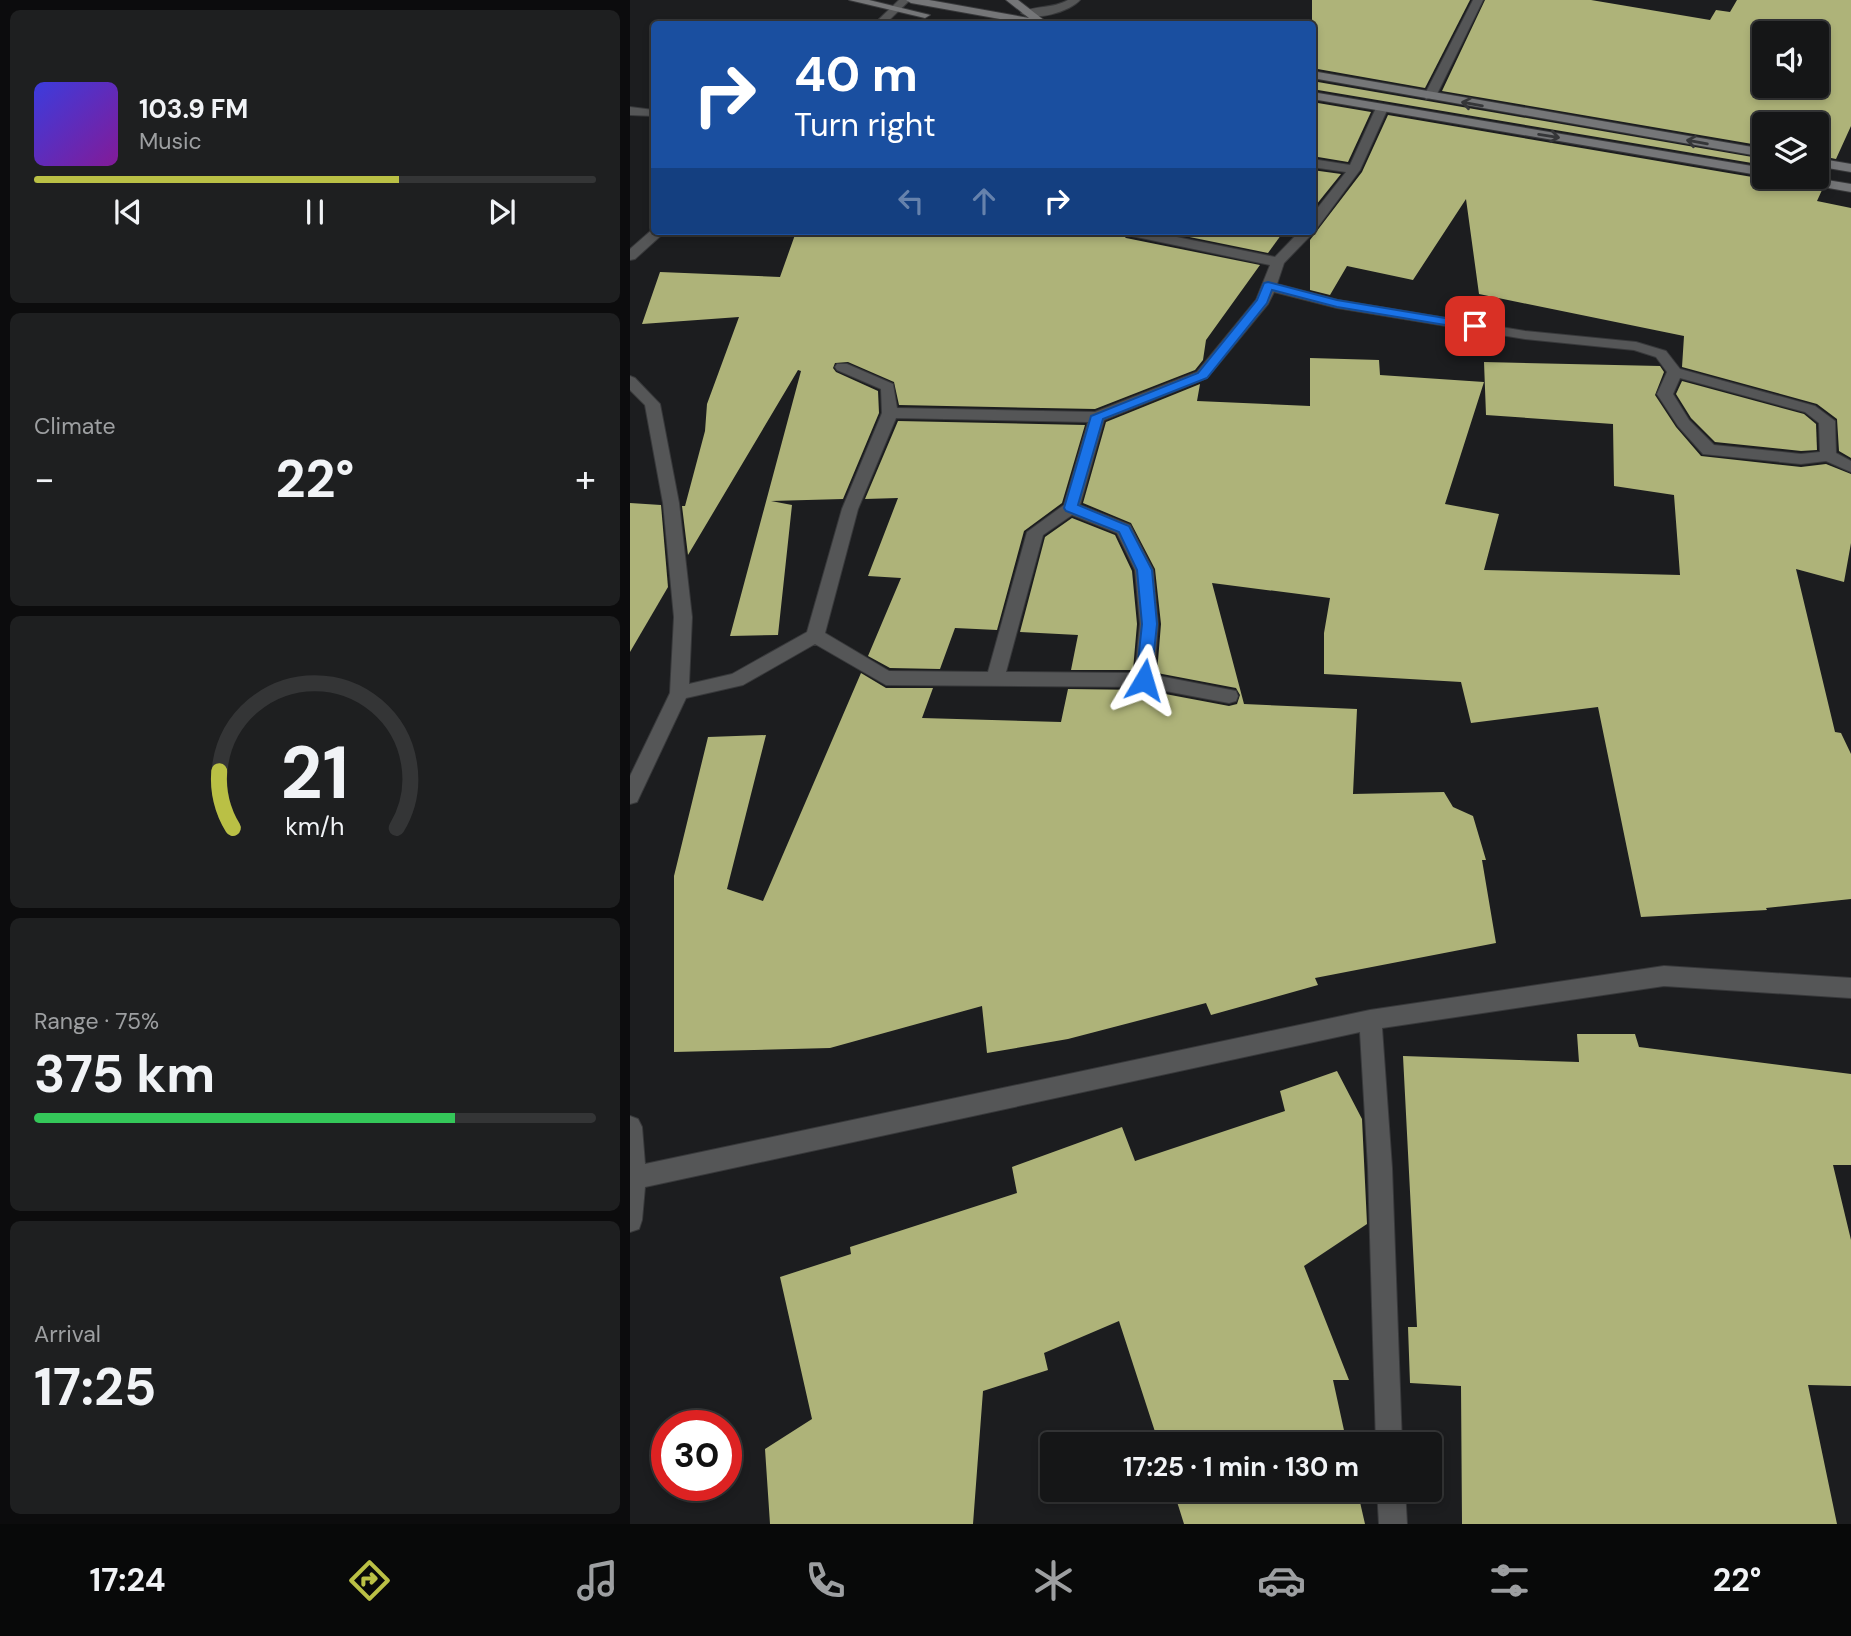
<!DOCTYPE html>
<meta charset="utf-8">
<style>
body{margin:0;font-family:"DM Sans",sans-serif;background:#1e1f20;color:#f1f3f6;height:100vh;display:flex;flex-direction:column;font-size:26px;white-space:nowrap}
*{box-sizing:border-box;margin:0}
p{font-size:23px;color:#9d9fa1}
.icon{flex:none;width:38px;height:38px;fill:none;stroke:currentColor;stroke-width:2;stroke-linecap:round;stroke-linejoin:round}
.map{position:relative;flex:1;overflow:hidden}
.panel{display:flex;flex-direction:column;gap:10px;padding:10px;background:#0c0c0d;width:630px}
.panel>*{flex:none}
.banner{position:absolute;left:21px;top:21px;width:665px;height:214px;border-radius:7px;box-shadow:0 4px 10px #0003,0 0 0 2px #343536;background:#1a4fa0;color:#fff;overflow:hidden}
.fabs{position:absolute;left:1122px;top:21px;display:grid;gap:14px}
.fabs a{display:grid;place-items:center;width:77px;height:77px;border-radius:7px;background:#151617;box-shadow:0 4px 10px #0003,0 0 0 2px #343536;font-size:35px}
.speed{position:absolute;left:21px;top:1410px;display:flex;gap:14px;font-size:35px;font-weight:700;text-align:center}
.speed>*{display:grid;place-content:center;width:91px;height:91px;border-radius:50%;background:#151617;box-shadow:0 4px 10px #0003,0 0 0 2px #343536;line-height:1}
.speed .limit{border:10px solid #d22;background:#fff;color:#111}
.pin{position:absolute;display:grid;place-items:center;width:60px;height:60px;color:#fff;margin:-30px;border-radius:14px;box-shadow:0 4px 10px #0006}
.me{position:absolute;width:77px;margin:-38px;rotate:7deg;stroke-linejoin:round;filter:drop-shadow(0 0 5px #0008)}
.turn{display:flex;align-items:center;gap:24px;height:147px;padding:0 28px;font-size:32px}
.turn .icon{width:91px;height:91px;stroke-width:2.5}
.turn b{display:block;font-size:49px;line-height:60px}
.lanes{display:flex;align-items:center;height:66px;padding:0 28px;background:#0003;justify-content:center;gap:35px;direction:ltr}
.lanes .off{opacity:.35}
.big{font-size:52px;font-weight:700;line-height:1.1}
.panel .tile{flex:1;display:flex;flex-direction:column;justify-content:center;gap:10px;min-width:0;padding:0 24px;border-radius:10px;background:#1e1f20}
.panel .dial{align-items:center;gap:0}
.dial svg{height:182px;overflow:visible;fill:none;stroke:#343536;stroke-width:7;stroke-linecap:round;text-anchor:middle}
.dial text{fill:#f1f3f6;stroke:none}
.song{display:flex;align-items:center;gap:21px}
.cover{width:84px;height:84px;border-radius:10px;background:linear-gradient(135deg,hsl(240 70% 55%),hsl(290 70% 35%))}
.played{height:7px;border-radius:4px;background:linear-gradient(90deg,#bac045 65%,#343536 65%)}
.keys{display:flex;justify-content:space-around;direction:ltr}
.heat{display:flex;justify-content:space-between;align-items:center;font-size:38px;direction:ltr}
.charge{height:10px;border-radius:5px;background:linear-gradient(90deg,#34c759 75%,#343536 0)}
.trip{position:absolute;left:410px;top:1432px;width:402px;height:70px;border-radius:7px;background:#151617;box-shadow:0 4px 10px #0003,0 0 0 2px #343536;font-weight:700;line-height:70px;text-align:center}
.tabs{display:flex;height:112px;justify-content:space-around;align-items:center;background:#080909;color:#9d9fa1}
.tabs .icon{width:49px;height:49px}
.tabs .selected{color:#bac045}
.tabs b{font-size:32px;color:#f1f3f6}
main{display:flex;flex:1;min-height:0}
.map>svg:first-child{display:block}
.building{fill:#aeb379;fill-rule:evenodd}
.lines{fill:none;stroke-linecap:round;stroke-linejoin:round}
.service-casing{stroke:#38393b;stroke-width:2}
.minor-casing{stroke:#38393b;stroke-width:2}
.secondary-casing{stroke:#38393b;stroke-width:2}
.service{fill:#555657;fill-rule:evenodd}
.minor{fill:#555657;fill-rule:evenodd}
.secondary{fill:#757678;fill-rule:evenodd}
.oneway{stroke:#353638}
.route{fill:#1a73e8;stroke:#114b97;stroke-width:2}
</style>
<main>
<section class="panel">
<div class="tile">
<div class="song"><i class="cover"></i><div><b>103.9 FM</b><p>Music</p></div></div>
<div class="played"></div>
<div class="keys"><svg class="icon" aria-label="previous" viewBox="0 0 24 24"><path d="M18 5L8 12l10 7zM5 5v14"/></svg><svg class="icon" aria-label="pause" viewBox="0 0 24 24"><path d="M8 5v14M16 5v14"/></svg><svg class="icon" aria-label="next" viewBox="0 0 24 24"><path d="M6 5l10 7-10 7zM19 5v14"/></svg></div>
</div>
<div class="tile"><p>Climate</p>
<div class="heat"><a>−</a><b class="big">22°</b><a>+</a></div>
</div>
<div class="tile dial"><svg viewBox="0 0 100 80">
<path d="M14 69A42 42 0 1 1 86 69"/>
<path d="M14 69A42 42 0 0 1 8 44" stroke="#bac045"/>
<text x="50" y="56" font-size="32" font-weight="700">21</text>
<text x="50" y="72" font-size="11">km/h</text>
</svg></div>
<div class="tile"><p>Range · 75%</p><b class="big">375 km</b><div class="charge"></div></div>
<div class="tile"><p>Arrival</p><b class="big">17:25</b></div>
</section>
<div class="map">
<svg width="1221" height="1524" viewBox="0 0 1221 1524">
<rect width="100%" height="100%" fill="#1c1d1f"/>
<g class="building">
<polygon points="682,0 840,0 795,88 682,68"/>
<path d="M855,0H961L1080,20L1086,10L1100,12L1107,0H1221V126L1206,159L1186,155V124H1134V146L812,91ZM1134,33H1186V86H1134Z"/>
<polygon points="682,81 1134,159 1134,165 682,89"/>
<polygon points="682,102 741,112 718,162 682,156"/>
<polygon points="758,115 1134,179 1151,177 1159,184 1192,190 1187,201 1221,208 1221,458 1209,451 1207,419 1187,404 1052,367 1054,336 849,294 836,199 783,280 717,266 700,295 680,290 680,240 732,172"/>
<polygon points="682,170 711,174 682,210"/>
<polygon points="488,231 496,238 630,265 576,340 573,360 565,370 465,409 269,405 264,382 218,362 205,363 203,368 206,372 248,391 249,413 213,499 141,501 162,505 148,635 100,636 171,371 168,370 58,555 52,506 55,506 75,431 77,404 109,317 12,324 30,272 150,277 166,232"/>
<polygon points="530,231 654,231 638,253"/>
<polygon points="680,358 749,360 750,375 854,382 815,504 869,514 854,570 1050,575 1044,495 984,486 983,424 856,415 854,362 1030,366 1034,372 1025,395 1046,427 1071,456 1171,467 1196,464 1221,474 1221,543 1214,582 1166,569 1205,732 1211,733 1221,754 1221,899 1136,908 1137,910 1011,917 968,707 841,723 831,682 694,674 694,633 700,598 582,583 614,704 727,709 723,794 814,792 823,807 843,816 856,860 852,860 866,943 685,978 688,985 581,1015 576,1003 438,1039 357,1053 352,1006 200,1048 44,1052 44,876 78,737 136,735 97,889 133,901 231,673 256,688 303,688 292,718 431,722 438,689 514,690 599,706 607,704 610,695 606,688 527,673 531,624 525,569 501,523 453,503 476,422 570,384 567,401 680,406"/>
<polygon points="1052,381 1174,414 1186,424 1187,450 1171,451 1085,442 1061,418 1046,394"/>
<polygon points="268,421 455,425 432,503 394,531 367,630 325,628 310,669 260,668 238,656 271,578 238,576 268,498 235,499"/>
<polygon points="0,503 31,505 38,587 0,652"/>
<polygon points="442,518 485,535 502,571 507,624 503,670 441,670 448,635 390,632 415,537"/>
<polygon points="947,1034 1005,1034 1009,1047 1221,1074 1221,1165 1203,1165 1221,1240 1221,1386 1178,1385 1207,1524 832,1524 831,1386 780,1383 778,1327 787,1327 773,1056 949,1062"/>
<polygon points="707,1071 732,1119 737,1224 674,1266 719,1380 703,1380 717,1444 529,1444 489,1321 414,1353 418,1370 353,1391 343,1524 140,1524 135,1449 182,1419 150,1277 221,1254 220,1247 387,1193 382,1167 492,1127 505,1161 655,1111 650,1091"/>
<polygon points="543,1489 727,1489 735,1524 554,1524"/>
</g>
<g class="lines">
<defs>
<path id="service" d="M438,0H450C439,12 404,22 391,13C404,5 423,9 438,0Z"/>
<g id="minor">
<polygon points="269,0 280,0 255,24 244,24"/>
<polygon points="843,0 853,0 806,96 796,99 794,96"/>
<polygon points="752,104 758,108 730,170 687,228 682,229 682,215 716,172 682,167 682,159 720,165 746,108"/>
<polygon points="0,107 24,110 24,116 0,115"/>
<polygon points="24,228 24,231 36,231 5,259 0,260 0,249"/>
<path d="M682,229L684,231L682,234L654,263L647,284L708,300L895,331L1006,342L1036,351L1050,369L1185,406L1205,421L1206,453L1221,461V472L1196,461L1171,464L1073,454L1048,426L1027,394L1037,372L1026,357L1004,350L895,339L707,308L644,292L638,304L577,378L474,420L450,505L500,525L523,570L528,624L524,675L606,691L608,696L606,701L599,703L514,687L256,685L185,644L113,685L56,698L7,802L0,804V776L40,693L44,617L33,503L15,405L0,390V376L5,378L30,404L49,503L62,617L59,684L102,674L177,632L212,509L252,413L251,389L207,370L205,367L207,364H217L263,384L267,408L465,412L567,372L626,300L640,265L497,235L490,231H517L645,257L670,231ZM1050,378L1175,412L1189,423L1190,452L1171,454L1084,445L1059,420L1043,394ZM266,418L458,422L434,505L397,532L358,672L259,671L195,633L228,509ZM442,515L487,533L505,570L510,624L505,673L376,672L413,535Z"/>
<polygon points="1034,966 1221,978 1221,998 1034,986 752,1028 762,1168 772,1444 746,1444 738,1168 730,1032 15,1187 12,1220 9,1229 0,1232 0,1116 8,1119 12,1127 15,1164 740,1010"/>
<polygon points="747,1489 775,1489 777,1524 749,1524"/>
</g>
<g id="secondary">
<polygon points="219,0 239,0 300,15 295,18"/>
<polygon points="276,0 299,0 399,18 376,0 388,0 419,24 398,24 281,3"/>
<polygon points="682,71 1134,149 1134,157 682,78"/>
<polygon points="682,92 1134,168 1134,176 682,99"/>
<polygon points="1186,158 1221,164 1221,172 1186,166"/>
<polygon points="1153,177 1179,177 1221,184 1221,192 1159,181"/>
</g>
</defs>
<use href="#service" class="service-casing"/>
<use href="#minor" class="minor-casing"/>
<use href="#secondary" class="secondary-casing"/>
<use href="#service" class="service"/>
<use href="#minor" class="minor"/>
<use href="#secondary" class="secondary"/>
</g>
<defs><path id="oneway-shaft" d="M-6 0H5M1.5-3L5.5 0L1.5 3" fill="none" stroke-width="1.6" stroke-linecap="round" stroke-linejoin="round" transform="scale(1.75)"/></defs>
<g class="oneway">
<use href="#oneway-shaft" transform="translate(842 104) rotate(-170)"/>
<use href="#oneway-shaft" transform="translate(919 136) rotate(9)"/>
<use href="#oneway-shaft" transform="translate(1067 142) rotate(-170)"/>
</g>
<polygon class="route" points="638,282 707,300 845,323 851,326 845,330 707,307 642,290 637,303 577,378 473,419 448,505 499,526 522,570 527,624 521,680 519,684 508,684 506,680 512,624 507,570 489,532 436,511 434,508 461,416 568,373 627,300 634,283"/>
</svg>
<div class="fabs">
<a><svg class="icon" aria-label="sound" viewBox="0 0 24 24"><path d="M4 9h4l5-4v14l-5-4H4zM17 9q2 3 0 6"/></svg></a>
<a><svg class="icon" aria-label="layers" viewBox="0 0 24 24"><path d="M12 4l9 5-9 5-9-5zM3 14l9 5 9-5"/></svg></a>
</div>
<div class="speed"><div class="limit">30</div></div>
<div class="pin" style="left:845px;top:326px;background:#d93025"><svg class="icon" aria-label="arrive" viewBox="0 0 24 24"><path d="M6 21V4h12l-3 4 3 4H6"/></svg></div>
<svg class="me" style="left:514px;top:680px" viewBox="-20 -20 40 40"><path d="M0-17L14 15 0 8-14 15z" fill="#1a73e8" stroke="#fff" stroke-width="4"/></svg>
<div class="trip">17:25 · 1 min · 130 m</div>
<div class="banner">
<div class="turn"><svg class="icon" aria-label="right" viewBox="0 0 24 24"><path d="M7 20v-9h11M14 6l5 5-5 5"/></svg><div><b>40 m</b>Turn right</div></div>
<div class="lanes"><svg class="icon off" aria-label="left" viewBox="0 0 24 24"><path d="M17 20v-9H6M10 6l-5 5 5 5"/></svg><svg class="icon off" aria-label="ahead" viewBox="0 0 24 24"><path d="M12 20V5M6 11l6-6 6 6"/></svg><svg class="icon" aria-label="right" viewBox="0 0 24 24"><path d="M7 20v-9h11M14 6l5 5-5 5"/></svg></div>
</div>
</div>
</main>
<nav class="tabs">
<b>17:24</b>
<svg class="icon selected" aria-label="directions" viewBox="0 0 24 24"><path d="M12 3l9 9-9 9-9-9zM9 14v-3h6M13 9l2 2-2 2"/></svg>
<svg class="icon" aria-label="music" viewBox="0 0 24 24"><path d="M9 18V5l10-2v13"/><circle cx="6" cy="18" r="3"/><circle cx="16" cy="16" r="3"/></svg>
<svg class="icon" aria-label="phone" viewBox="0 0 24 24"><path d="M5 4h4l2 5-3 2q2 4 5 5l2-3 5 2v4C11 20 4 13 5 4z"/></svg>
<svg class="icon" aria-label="climate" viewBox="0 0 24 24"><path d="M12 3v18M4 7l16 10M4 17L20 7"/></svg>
<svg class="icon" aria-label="car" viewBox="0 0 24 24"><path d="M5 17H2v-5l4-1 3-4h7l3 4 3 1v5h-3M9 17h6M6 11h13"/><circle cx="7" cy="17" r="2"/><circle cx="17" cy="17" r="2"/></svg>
<svg class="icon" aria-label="filters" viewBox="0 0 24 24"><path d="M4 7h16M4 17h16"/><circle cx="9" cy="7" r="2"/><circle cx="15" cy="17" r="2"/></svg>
<b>22°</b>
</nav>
